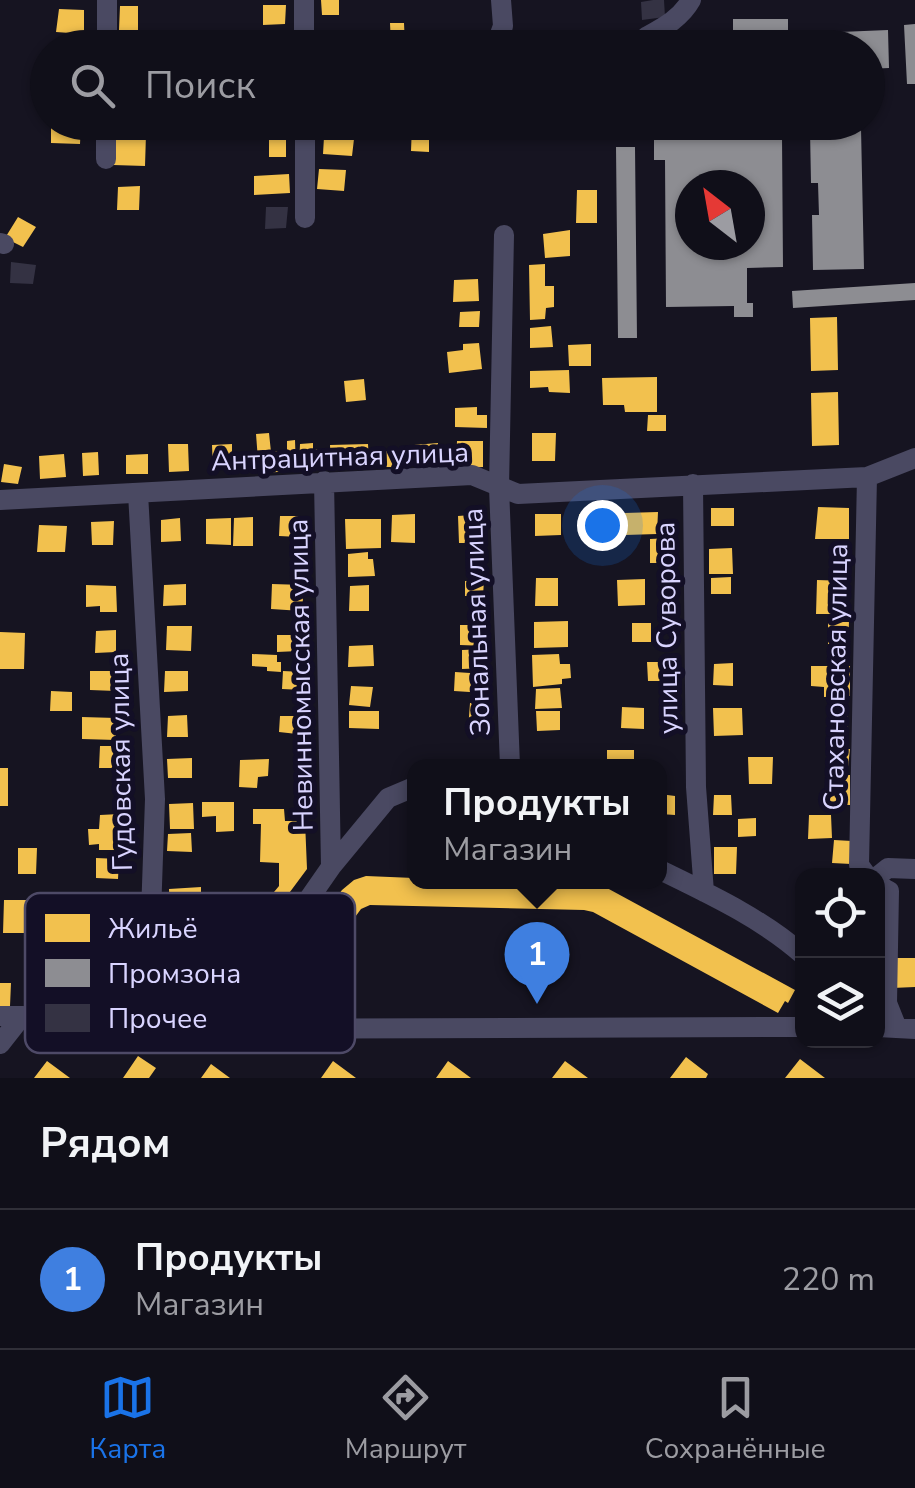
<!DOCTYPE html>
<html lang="ru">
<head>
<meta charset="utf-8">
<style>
	:root { --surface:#100f19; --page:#191822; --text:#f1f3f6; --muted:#9c9ca2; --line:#302f38; --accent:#1a73e8 }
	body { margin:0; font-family:"Nunito Sans",sans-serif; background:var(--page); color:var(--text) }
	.controls { position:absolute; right:30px; bottom:30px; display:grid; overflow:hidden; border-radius:20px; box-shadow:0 2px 8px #0004 }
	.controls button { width:90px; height:90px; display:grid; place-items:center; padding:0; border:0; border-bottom:2px solid var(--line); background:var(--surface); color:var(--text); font:50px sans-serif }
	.compass { position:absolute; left:675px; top:170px; width:90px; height:90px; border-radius:50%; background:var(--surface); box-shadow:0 2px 8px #0004; rotate:329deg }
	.you { position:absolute; left:602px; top:525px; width:35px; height:35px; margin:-25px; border:8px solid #fff; border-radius:50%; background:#1a73e8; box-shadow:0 0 0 15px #1a73e833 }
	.badge { display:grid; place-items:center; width:65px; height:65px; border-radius:50%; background:var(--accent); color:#fff; font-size:32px; font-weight:700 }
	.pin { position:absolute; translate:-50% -82px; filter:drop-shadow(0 2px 5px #0008) }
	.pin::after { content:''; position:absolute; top:52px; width:35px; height:30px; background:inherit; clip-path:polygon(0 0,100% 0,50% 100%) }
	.popup { position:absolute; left:407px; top:759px; width:260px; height:130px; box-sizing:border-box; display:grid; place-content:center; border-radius:20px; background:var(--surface); filter:drop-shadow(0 2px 8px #0005); font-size:32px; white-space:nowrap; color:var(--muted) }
	.popup b { font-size:38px; color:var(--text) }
	.popup::after { content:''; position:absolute; left:50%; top:100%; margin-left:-20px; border:20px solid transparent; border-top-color:var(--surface) }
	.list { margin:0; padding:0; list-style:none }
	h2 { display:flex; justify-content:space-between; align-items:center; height:130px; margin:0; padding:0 40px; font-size:42px }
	h2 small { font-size:32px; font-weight:400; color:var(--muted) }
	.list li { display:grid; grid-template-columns:65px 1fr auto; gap:30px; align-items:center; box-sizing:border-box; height:140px; padding:0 40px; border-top:2px solid var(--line) }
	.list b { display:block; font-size:38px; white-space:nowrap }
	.list p { margin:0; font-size:32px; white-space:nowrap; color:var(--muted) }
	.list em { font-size:32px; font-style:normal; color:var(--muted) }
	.icon { flex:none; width:55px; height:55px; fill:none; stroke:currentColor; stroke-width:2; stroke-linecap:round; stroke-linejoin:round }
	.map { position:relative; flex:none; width:915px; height:1078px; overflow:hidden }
	.search { position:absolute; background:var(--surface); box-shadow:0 2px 8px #0004; left:30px; right:30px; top:30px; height:110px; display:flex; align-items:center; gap:25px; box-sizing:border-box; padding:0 35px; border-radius:55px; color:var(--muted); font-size:38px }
	.sheet { height:270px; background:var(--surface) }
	nav { display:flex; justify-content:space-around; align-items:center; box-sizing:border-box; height:140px; border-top:2px solid var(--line); background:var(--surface); font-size:28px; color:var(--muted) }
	nav a { display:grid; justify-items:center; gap:5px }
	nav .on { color:var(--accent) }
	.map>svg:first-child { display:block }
	.homes { fill:#f2c14e }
	.industry { fill:#8d8d92; fill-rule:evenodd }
	.building { fill:#343243 }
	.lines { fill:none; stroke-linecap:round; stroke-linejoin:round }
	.minor { stroke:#4a4962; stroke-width:20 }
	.labels { text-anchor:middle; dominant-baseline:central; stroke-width:10; stroke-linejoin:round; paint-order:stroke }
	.street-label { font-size:28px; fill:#d9d4ff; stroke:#130f26 }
	.key { fill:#130f26; stroke:#4e4a67; stroke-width:2.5 }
	.key-label { font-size:28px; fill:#d9d4ff }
</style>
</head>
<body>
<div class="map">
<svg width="915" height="1078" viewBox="0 0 915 1078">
	<rect width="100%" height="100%" fill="#161421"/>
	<path class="homes" d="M 321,0 L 339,0 L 339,15 L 322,15 Z
		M 263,5 L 286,5 L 285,24 L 263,25 Z
		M 120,6 L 138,6 L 138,31 L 119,30 Z
		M 59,9 L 84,10 L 84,34 L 56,32 Z
		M 390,23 L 404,23 L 405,46 L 391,46 Z
		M 51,122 L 81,123 L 80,144 L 51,143 Z
		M 249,122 L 286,122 L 285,129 L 249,129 Z
		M 429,124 L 429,152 L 411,151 L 412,125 Z
		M 116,133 L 146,134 L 145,166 L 113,165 Z
		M 269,133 L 286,133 L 286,157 L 269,157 Z
		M 324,137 L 354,139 L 352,156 L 323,154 Z
		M 319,169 L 346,170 L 344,191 L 317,189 Z
		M 289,174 L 290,193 L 254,195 L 254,176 Z
		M 140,186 L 139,210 L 117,210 L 118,187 Z
		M 577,190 L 597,190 L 597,223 L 576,223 Z
		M 18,217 L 36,227 L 23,247 L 5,238 Z
		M 570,230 L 570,256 L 545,258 L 543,234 Z
		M 545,264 L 545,286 L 554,286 L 554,307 L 546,308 L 545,319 L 530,320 L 529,265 Z
		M 478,279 L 479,301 L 453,302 L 454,280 Z
		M 480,311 L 479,327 L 459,327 L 460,312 Z
		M 837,317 L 838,370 L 811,371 L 810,318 Z
		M 551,326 L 553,347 L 530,348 L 530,328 Z
		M 479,343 L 482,369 L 449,373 L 447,352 L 463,350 L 463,344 Z
		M 591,344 L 591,366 L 569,366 L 568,345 Z
		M 569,370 L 570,393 L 549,392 L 548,387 L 530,388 L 530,371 Z
		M 657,377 L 657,412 L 625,412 L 624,405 L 603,405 L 602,378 Z
		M 364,379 L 366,400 L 346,402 L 344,381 Z
		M 838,392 L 839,445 L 812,446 L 811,393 Z
		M 477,407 L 477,415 L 487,415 L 487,428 L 455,427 L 455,408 Z
		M 648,415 L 666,415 L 666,431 L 647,431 Z
		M 269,433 L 271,452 L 287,451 L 287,441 L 295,440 L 296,471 L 259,473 L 256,434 Z
		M 532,433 L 556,433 L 555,461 L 532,461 Z
		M 457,441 L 483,441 L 483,467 L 456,468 Z
		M 313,443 L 313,450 L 325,449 L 326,470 L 299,470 L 300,444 Z
		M 438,443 L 438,464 L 415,465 L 414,445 Z
		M 168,444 L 188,444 L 189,471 L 169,472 Z
		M 232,444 L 232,469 L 213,470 L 212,445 Z
		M 368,444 L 369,464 L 331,467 L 330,445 Z
		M 382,451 L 403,451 L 404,467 L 382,467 Z
		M 98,452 L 99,475 L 83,476 L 82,453 Z
		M 64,454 L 66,477 L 40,479 L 39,456 Z
		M 148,454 L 148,474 L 126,474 L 126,455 Z
		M 4,464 L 22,467 L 18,484 L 1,482 Z
		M 818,507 L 849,508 L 849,539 L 815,539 Z
		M 711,508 L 734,508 L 734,526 L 711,526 Z
		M 613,511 L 613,534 L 579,536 L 579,514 Z
		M 658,512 L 657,534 L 625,535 L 624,513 Z
		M 415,514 L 415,543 L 391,542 L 392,515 Z
		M 484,514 L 485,543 L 459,543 L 458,516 Z
		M 535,514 L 561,514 L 561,535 L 535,536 Z
		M 280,516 L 299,516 L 299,537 L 279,536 Z
		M 253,517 L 253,546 L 233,546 L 234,518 Z
		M 180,518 L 181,541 L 161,542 L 161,520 Z
		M 231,518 L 231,545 L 206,544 L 206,519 Z
		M 345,519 L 381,519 L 381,548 L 346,549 Z
		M 114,521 L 113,545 L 92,545 L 91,522 Z
		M 39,525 L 67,526 L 65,552 L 37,552 Z
		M 671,538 L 672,563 L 650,563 L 650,539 Z
		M 732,548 L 733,574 L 709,574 L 709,549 Z
		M 368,552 L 368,559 L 373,559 L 375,576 L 348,577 L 348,554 Z
		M 731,577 L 731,594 L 711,594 L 711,578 Z
		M 536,578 L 558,578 L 558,606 L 535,606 Z
		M 645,579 L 645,605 L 618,606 L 617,580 Z
		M 484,580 L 483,596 L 465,596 L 465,581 Z
		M 817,580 L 847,581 L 846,614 L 816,614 Z
		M 186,584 L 186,605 L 163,606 L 164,585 Z
		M 272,584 L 304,585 L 302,611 L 271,609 Z
		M 86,585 L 116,586 L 117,612 L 100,612 L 100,606 L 86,607 Z
		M 369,585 L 369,611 L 349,611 L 350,586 Z
		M 568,621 L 568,647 L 534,648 L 534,622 Z
		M 828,622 L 849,622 L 848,645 L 828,644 Z
		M 632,623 L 651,623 L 651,642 L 632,642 Z
		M 460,625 L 488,625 L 488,646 L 460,645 Z
		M 167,626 L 192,626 L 191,651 L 166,650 Z
		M 116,630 L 116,652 L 95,653 L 96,631 Z
		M 0,632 L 25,633 L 24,669 L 0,669 Z
		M 277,635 L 297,635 L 299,651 L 277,652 Z
		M 373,645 L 374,666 L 348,667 L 349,646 Z
		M 487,649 L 487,668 L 462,669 L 462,650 Z
		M 252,654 L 277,655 L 277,662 L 281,662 L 281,672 L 267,671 L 267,667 L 252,666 Z
		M 559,654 L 560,664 L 570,664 L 571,678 L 562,679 L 562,684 L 533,687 L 532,655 Z
		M 647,662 L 671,662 L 672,681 L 648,681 Z
		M 733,663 L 733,686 L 713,685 L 714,664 Z
		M 811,666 L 850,666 L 850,696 L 824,697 L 824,687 L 811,686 Z
		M 90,671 L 117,671 L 116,691 L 90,690 Z
		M 165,671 L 188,671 L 188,691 L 164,692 Z
		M 283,671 L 303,672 L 303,690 L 282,689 Z
		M 455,672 L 485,674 L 485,693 L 454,691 Z
		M 351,686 L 373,687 L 370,707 L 349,705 Z
		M 560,688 L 562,708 L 535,709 L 536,689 Z
		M 51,691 L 72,692 L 72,711 L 50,711 Z
		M 470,703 L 488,703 L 486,732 L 468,730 Z
		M 622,707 L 644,708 L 644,729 L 621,728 Z
		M 829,707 L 848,707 L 847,737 L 828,736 Z
		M 713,708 L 742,708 L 743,735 L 714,736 Z
		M 349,711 L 379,711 L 379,729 L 349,728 Z
		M 536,711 L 560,711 L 560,730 L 537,731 Z
		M 187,715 L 188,737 L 167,737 L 168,716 Z
		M 280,716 L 298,716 L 297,734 L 279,732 Z
		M 82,717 L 116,718 L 116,740 L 82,739 Z
		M 100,746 L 119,746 L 119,768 L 99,768 Z
		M 831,749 L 850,749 L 848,767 L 831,766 Z
		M 607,750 L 634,750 L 634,766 L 607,766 Z
		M 748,757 L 773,757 L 772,784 L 749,784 Z
		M 192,758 L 192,778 L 168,778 L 167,759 Z
		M 269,759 L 268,776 L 258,777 L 257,788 L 239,787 L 240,760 Z
		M 0,768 L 8,768 L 8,806 L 0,806 Z
		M 830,775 L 850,775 L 850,805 L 824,804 L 824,788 L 830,788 Z
		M 660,794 L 675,796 L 675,815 L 660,814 Z
		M 714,795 L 731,795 L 732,815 L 713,815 Z
		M 202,802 L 234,802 L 234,831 L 216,832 L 216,816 L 202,817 Z
		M 193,803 L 194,829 L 170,829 L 169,804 Z
		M 253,809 L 284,809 L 285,821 L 305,821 L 307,869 L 284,900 L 274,892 L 279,886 L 279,863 L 260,862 L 261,824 L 253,824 Z
		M 120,814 L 120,850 L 99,850 L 99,844 L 89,845 L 88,829 L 99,829 L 100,815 Z
		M 809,815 L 831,815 L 832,838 L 808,839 Z
		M 756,818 L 756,836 L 738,837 L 738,819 Z
		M 191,833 L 192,852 L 167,851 L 168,834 Z
		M 834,840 L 852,841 L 851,864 L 832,863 Z
		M 714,847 L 737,847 L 736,874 L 714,874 Z
		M 18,848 L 37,848 L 36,874 L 18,874 Z
		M 96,858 L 119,859 L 118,879 L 96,878 Z
		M 366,876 L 414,878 L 414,882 L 581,882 L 595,884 L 607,888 L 795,990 L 788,1003 L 785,1001 L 778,1013 L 593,912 L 584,910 L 370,905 L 361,909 L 298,994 L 275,980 L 342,890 L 354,880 Z
		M 201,887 L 201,913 L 170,913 L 169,889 Z
		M 103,892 L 122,892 L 121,918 L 102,917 Z
		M 4,900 L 39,900 L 40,933 L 3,933 Z
		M 210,936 L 209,961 L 185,961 L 185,937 Z
		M 892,958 L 915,958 L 915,987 L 892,988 Z
		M 101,959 L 121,960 L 123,1007 L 93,1006 L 93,973 L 102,974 Z
		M 169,982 L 192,982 L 190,1004 L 170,1003 Z
		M 0,983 L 11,983 L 10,1006 L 0,1006 Z
		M 30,985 L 56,985 L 56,1007 L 31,1006 Z
		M 138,1056 L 156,1068 L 149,1078 L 123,1078 Z
		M 686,1057 L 708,1074 L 706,1078 L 670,1078 Z
		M 800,1059 L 825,1078 L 785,1078 Z
		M 47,1061 L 70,1078 L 34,1078 Z
		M 333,1061 L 356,1078 L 321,1078 Z
		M 448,1061 L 471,1078 L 436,1078 Z
		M 565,1061 L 588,1078 L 552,1078 Z
		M 211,1064 L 230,1078 L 201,1078 Z"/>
	<path class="industry" d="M 733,19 L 788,19 L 788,47 L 697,47 L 697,30 L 733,30 Z
		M 915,24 L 915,84 L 907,84 L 904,25 Z
		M 888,30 L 889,68 L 868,69 L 868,48 L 816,48 L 816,33 Z
		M 654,122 L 744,122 L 744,136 L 782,136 L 783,267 L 747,268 L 747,303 L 753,303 L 753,317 L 734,317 L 734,306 L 666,307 L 665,160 L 654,160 ZM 690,185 L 750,185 L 750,245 L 690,245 Z
		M 861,128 L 864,269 L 813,270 L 812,215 L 819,215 L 818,183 L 811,183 L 810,130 Z
		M 616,147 L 635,147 L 637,338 L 618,338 Z
		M 915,283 L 915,300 L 793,308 L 792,291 Z"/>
	<path class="building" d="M 653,0 L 664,0 L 665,17 L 642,20 L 641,2 Z
		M 537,39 L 537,48 L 507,48 L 506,42 Z
		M 266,207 L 288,207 L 286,228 L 265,229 Z
		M 11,262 L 36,265 L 33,284 L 10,283 Z"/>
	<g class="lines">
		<path class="minor" d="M 304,0 L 304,48
			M 646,37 C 664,27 681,18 691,0
			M 107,48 L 107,0
			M 495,48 L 503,26 L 501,0
			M 305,122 L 305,218
			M 106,159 L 106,122
			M 504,235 L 499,487 L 510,766
			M 0,243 L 4,244
			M 324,481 L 331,867
			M 693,484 L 696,787 L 704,892
			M 138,493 L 155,799 L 147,1029
			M 0,500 L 472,475 L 518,494 L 867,477 L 915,458
			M 660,870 C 709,894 761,918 802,954
			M 867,876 L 859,865 L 867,477
			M 878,876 L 888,868 L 915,869
			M 878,885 L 889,891 L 887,1003 L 897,1028
			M 0,1016 L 22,1016 L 147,1029 L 802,1027
			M 878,1027 L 915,1029
			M 219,1028 L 331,867 L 388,798 L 414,787
			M 0,1044 L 22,1016"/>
	</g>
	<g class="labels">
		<g class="street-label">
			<text transform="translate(340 457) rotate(-2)">Антрацитная улица</text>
			<text transform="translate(477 622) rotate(-92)">Зональная улица</text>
			<text transform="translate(667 628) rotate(-91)">улица Суворова</text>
			<text transform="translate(301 675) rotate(-91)">Невинномысская улица</text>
			<text transform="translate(836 677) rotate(-89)">Стахановская улица</text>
			<text transform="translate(121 762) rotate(-91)">Гудовская улица</text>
		</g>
	</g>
	<rect x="25" y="893" width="330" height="160" rx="15" class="key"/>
	<rect x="45" y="914" width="45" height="28" fill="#f2c14e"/>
	<rect x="45" y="959" width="45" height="28" fill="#8d8d92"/>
	<rect x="45" y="1004" width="45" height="28" fill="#343243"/>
	<g class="key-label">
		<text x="108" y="938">Жильё</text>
		<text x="108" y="983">Промзона</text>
		<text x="108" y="1028">Прочее</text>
	</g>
</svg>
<div class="controls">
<button><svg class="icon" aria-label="locate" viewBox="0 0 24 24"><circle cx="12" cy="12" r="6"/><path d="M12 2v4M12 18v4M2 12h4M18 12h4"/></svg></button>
<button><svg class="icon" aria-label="layers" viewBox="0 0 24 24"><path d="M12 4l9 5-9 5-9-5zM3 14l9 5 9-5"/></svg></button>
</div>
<svg class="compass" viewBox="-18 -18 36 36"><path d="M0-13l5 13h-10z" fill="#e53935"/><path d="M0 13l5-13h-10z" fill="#9c9ca2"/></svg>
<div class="you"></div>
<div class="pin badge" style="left:537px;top:1004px;background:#3f7fe0">1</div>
<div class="popup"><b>Продукты</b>Магазин</div>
<div class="search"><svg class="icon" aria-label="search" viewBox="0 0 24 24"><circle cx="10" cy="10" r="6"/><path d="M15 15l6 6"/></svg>Поиск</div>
</div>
<section class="sheet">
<h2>Рядом<small></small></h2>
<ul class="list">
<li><span class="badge" style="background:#3f7fe0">1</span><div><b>Продукты</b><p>Магазин</p></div><em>220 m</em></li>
</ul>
</section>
<nav>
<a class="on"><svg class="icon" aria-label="map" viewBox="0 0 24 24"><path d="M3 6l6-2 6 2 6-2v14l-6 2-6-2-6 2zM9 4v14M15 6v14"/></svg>Карта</a>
<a><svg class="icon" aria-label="directions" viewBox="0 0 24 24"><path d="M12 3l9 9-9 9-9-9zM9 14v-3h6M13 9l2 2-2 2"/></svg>Маршрут</a>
<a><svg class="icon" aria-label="saved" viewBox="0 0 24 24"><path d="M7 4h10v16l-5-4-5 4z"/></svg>Сохранённые</a>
</nav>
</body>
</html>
